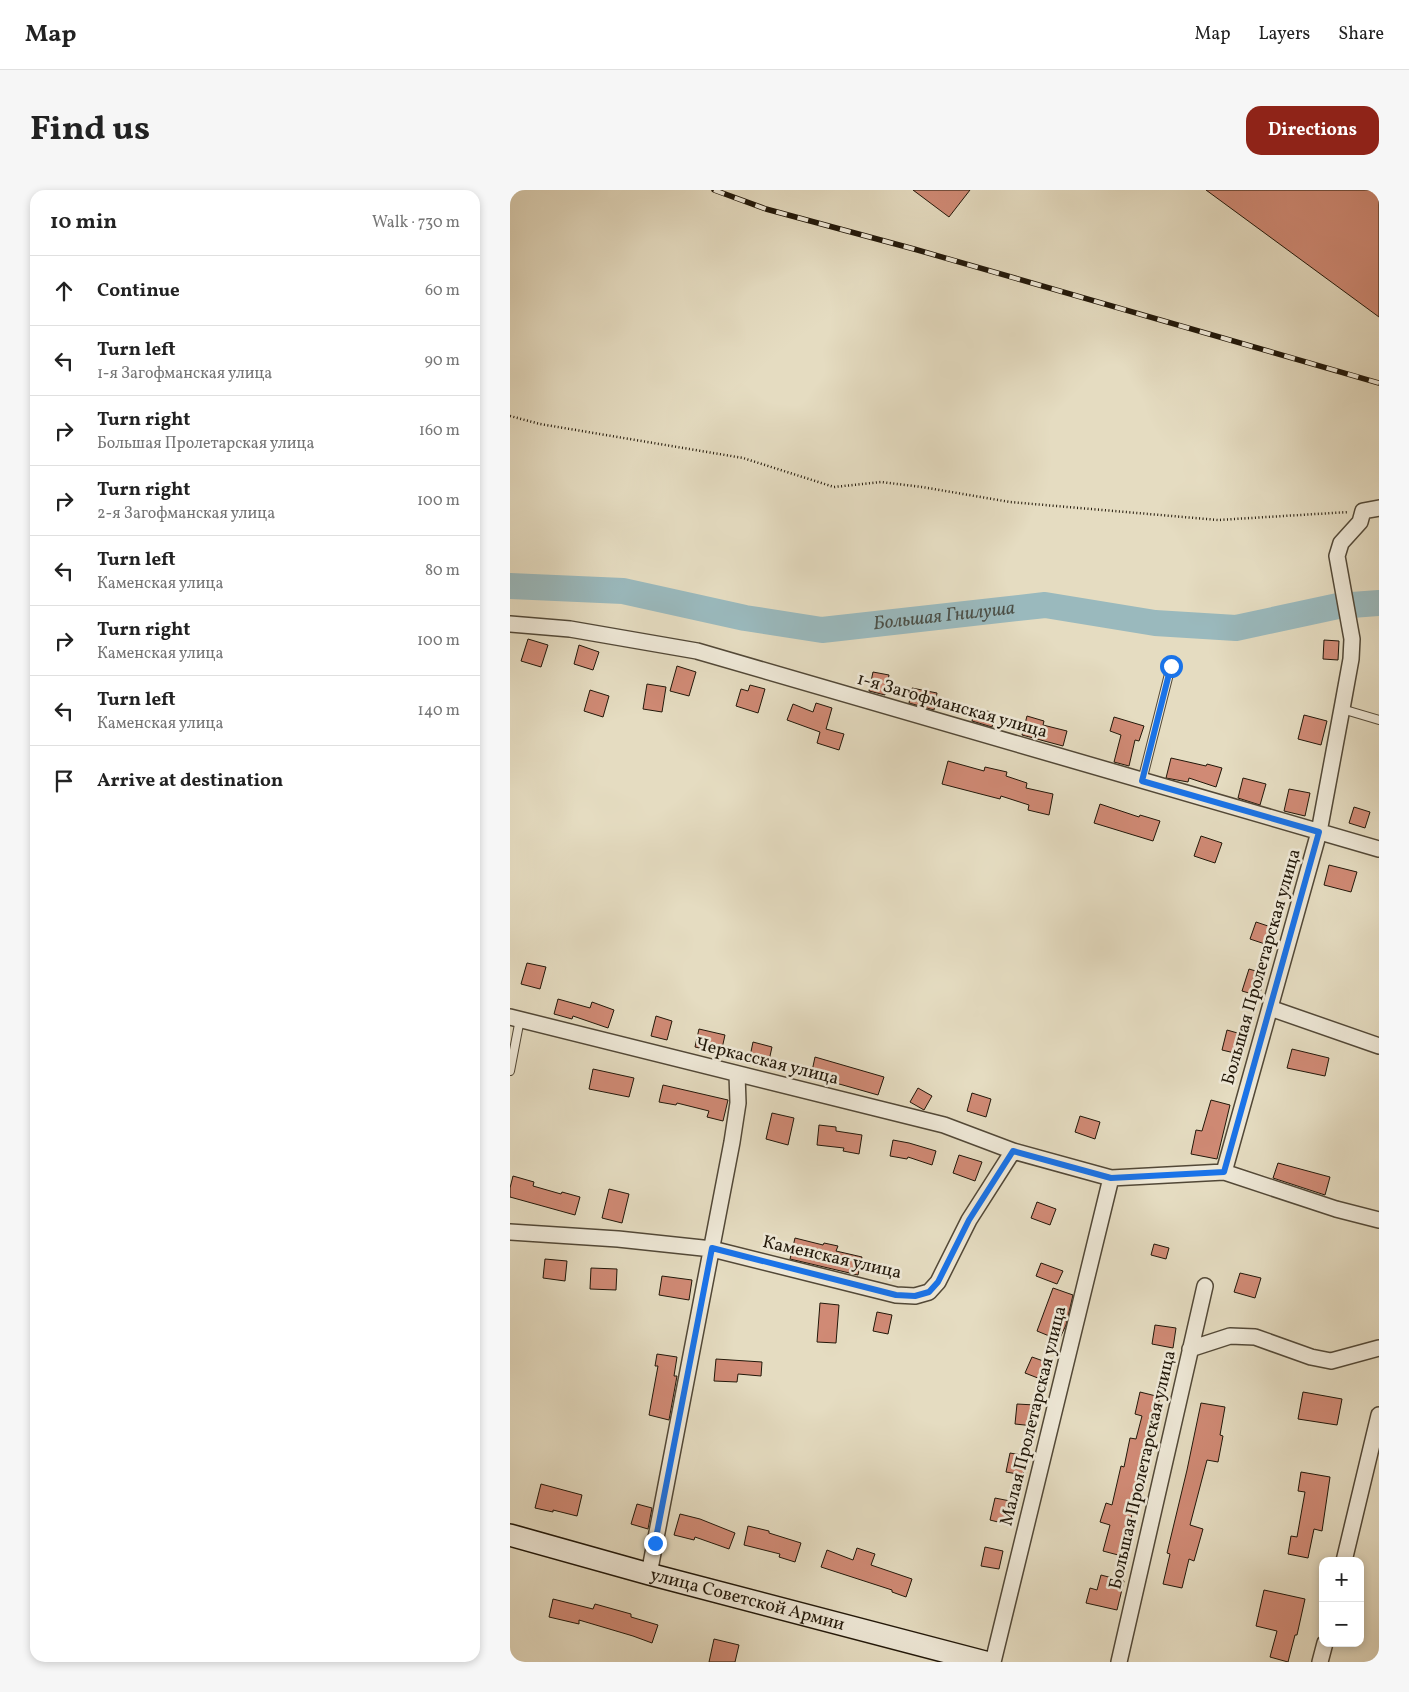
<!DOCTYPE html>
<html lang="en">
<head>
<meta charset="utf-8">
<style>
	:root { --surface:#fff; --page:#f6f6f6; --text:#222; --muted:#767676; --line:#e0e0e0; --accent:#8f2418 }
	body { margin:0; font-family:Vollkorn,serif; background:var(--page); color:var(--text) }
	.controls { position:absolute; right:15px; bottom:15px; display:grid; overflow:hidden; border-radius:10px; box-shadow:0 2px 8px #0003 }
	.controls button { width:45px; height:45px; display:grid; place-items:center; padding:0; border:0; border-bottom:1px solid var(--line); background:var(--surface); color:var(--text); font:25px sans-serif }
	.stop { position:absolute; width:15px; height:15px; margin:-11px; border:4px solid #1a73e8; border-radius:50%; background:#fff }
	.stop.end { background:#1a73e8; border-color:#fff; box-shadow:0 1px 5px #0008 }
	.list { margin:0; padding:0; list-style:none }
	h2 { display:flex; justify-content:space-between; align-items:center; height:65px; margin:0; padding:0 20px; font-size:21px }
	h2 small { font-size:16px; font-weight:400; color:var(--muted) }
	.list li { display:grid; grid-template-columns:32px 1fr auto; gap:15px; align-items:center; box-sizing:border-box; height:70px; padding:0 20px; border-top:1px solid var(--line) }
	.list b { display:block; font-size:19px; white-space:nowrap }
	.list p { margin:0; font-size:16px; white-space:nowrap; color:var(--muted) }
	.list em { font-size:16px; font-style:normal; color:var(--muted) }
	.icon { flex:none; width:28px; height:28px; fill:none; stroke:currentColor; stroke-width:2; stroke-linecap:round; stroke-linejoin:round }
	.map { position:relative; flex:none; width:869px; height:1472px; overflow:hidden; border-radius:15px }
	header { display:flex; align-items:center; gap:30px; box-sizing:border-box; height:70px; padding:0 25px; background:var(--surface); border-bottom:1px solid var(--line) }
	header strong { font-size:24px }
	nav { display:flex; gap:28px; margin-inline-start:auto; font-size:18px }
	.intro { display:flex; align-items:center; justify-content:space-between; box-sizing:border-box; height:120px; padding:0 30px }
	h1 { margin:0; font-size:35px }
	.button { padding:12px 22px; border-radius:15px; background:var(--accent); color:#fff; font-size:18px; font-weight:700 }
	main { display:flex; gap:30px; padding:0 30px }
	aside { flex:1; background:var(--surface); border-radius:15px; box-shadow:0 2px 8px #0003 }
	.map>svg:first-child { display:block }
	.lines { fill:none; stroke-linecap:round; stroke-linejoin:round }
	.river { stroke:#9ab9bd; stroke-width:26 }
	.building { fill:#d08a75; stroke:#211709 }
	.service-casing { stroke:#524837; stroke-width:10 }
	.minor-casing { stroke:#524837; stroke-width:18 }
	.secondary-casing { stroke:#211709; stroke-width:24 }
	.path { stroke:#211709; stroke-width:2.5; stroke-dasharray:1 2.5; stroke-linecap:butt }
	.service { stroke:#eee8d7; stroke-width:8 }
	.minor { stroke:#eee8d7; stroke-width:15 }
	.secondary { stroke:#eee8d7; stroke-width:21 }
	.rail-casing { stroke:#211709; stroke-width:5.5 }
	.rail { stroke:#eee8d7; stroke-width:4; stroke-dasharray:11; stroke-linecap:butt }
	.route { stroke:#1a73e8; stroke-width:6 }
	.labels { text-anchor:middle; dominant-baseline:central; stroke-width:5; stroke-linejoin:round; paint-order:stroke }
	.street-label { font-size:18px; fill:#211709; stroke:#eee8d7 }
	.water-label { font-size:19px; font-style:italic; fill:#4b5048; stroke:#eee8d7 }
</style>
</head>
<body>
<header>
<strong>Map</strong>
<nav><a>Map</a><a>Layers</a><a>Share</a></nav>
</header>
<div class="intro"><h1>Find us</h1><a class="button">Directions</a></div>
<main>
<aside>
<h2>10 min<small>Walk · 730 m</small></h2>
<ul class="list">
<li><svg class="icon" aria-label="ahead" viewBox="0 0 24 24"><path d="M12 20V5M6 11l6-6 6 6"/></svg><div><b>Continue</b></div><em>60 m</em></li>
<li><svg class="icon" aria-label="left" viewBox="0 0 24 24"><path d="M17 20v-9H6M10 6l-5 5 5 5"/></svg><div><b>Turn left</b><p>1-я Загофманская улица</p></div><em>90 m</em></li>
<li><svg class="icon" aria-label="right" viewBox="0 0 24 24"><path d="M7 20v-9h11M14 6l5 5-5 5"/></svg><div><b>Turn right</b><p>Большая Пролетарская улица</p></div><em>160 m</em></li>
<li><svg class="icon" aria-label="right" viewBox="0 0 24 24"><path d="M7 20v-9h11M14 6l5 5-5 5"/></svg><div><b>Turn right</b><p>2-я Загофманская улица</p></div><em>100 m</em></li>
<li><svg class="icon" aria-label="left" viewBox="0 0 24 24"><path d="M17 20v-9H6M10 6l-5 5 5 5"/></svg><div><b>Turn left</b><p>Каменская улица</p></div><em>80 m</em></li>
<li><svg class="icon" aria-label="right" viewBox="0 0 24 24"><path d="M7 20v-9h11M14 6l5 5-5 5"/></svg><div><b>Turn right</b><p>Каменская улица</p></div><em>100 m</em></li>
<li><svg class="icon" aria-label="left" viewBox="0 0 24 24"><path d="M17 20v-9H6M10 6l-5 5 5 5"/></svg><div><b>Turn left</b><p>Каменская улица</p></div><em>140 m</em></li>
<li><svg class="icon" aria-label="arrive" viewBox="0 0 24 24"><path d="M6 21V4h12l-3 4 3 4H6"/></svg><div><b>Arrive at destination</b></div></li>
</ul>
</aside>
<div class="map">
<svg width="869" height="1472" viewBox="0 0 869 1472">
	<rect width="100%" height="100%" fill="#e5dcc1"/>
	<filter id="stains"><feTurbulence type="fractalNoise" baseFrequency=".004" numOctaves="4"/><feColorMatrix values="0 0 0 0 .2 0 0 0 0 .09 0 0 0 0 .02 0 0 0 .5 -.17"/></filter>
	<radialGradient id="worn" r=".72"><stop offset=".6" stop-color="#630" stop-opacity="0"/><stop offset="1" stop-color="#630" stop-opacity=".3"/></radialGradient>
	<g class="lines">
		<path class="river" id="s1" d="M 0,396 L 113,401 L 235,428 L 312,440 L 535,415 L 645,433 L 726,438 L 828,416 L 869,413"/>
	</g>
	<path class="building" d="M 403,0 L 460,0 L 439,27 Z
		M 696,0 L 869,0 L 869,127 Z
		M 18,449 L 38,455 L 31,477 L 11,471 Z
		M 814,450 L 829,451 L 828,470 L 813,469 Z
		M 69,455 L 89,462 L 83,480 L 64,474 Z
		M 167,476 L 186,482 L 179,506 L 160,501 Z
		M 363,482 L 379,485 L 375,505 L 359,501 Z
		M 137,494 L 156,497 L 152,522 L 133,519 Z
		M 240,495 L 255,499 L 248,523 L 226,516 L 231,499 L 238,501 Z
		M 402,498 L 427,503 L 424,520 L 399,513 Z
		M 80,500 L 99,506 L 93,527 L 74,521 Z
		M 306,513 L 322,518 L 316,539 L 334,544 L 329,560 L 307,553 L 310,542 L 277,530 L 283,514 L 303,522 Z
		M 465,518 L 485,523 L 482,537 L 462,531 Z
		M 794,525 L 817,531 L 811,555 L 788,549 Z
		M 517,526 L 534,531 L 533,535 L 557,541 L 553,556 L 512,545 Z
		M 604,527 L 634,536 L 629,551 L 625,550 L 619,576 L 604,572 L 611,545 L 600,541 Z
		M 661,568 L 696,576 L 697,574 L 712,578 L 706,597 L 679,588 L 678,592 L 656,588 Z
		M 438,571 L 474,581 L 475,577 L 497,582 L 496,586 L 517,593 L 516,598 L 543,604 L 539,625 L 518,620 L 519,615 L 491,606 L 490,609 L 432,594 Z
		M 733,588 L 756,594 L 750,615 L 728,608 Z
		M 779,599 L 800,603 L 795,626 L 774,621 Z
		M 590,614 L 629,627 L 630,625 L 650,631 L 643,651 L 584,633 Z
		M 844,617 L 860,622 L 855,638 L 839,633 Z
		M 691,646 L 712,653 L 705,673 L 684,666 Z
		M 819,675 L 847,682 L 841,702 L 814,695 Z
		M 746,732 L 767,739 L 761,756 L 740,749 Z
		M 17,773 L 36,777 L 30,799 L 11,794 Z
		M 739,779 L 756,784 L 749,806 L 732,801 Z
		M 48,809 L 80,818 L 82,812 L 104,820 L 98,838 L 63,826 L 62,829 L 44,824 Z
		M 146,826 L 162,831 L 157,850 L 141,846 Z
		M 189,839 L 215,845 L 211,863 L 185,857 Z
		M 717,840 L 738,846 L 733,865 L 712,860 Z
		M 243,852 L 262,857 L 258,875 L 239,871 Z
		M 782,859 L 819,868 L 815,886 L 777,878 Z
		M 305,867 L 374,887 L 368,905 L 301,886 Z
		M 83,879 L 124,888 L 119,907 L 79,899 Z
		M 153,895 L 218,910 L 213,931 L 197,927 L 199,921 L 167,913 L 166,915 L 149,912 Z
		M 408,898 L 422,906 L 414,920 L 400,912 Z
		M 462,903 L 481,909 L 476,927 L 457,921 Z
		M 701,910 L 720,915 L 707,969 L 681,964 L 686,940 L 692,941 Z
		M 262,923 L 284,928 L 278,955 L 256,949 Z
		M 570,926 L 590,932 L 585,949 L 565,942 Z
		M 309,935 L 326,937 L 326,941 L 352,945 L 349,964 L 333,961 L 334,958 L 307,955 Z
		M 383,950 L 399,953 L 426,961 L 422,975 L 398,967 L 397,969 L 380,966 Z
		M 449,965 L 472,972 L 465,991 L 443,983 Z
		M 768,973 L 820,987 L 815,1005 L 763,988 Z
		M 3,986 L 24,992 L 23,996 L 51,1004 L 52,1002 L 70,1007 L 65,1025 L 0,1007 L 0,998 Z
		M 99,999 L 119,1004 L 112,1033 L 92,1028 Z
		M 527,1012 L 546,1019 L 540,1035 L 521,1028 Z
		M 285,1048 L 313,1055 L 314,1053 L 328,1056 L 326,1061 L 352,1067 L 348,1085 L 280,1069 Z
		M 644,1054 L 659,1058 L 656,1069 L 641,1065 Z
		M 35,1069 L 57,1071 L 55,1091 L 33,1088 Z
		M 531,1073 L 553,1081 L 547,1094 L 526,1086 Z
		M 81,1078 L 107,1079 L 106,1100 L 80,1099 Z
		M 730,1083 L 751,1088 L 745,1108 L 724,1102 Z
		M 152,1086 L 182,1090 L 179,1110 L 149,1105 Z
		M 543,1098 L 563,1105 L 556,1135 L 549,1150 L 527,1141 Z
		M 310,1113 L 329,1115 L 326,1153 L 307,1152 Z
		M 367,1122 L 382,1125 L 378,1144 L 363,1141 Z
		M 645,1135 L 666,1138 L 663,1158 L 642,1154 Z
		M 147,1164 L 167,1167 L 164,1186 L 167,1186 L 159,1230 L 139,1225 L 148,1176 L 145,1176 Z
		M 522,1167 L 539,1173 L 533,1190 L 515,1183 Z
		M 206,1169 L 252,1172 L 251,1186 L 228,1184 L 227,1192 L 204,1191 Z
		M 630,1202 L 650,1207 L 622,1320 L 623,1320 L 612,1366 L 593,1361 L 600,1335 L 590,1332 L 596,1313 L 602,1315 L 611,1276 L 614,1277 L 620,1248 L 626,1249 L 632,1226 L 625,1224 Z
		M 793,1202 L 832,1209 L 827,1235 L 788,1229 Z
		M 691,1213 L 715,1217 L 710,1245 L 713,1246 L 708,1272 L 697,1270 L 680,1335 L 693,1339 L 684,1371 L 679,1369 L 672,1398 L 653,1394 L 660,1364 L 657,1363 L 677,1280 Z
		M 507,1214 L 525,1215 L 524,1236 L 505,1234 Z
		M 500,1263 L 517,1266 L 513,1285 L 496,1282 Z
		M 791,1282 L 820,1287 L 812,1341 L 804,1339 L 798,1368 L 778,1364 L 781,1346 L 787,1347 L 795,1302 L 788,1301 Z
		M 31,1294 L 72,1305 L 67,1326 L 43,1320 L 43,1322 L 25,1318 Z
		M 485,1308 L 505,1312 L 500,1335 L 480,1330 Z
		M 127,1314 L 142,1318 L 138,1339 L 121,1334 Z
		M 170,1324 L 190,1329 L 225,1343 L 219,1359 L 185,1347 L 184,1350 L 164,1345 Z
		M 238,1336 L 259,1341 L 259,1343 L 291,1353 L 285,1372 L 269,1367 L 270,1364 L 234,1355 Z
		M 475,1357 L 493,1361 L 489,1379 L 471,1376 Z
		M 347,1358 L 365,1364 L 361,1375 L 402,1389 L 396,1407 L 382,1402 L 382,1400 L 311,1377 L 317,1360 L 343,1370 Z
		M 591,1385 L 614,1391 L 607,1420 L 576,1413 L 580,1398 L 587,1400 Z
		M 754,1400 L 795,1409 L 787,1445 L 785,1445 L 778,1472 L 760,1467 L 767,1441 L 746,1436 Z
		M 43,1409 L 83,1419 L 85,1414 L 121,1424 L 121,1427 L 148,1435 L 142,1453 L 123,1446 L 69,1430 L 69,1434 L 39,1427 Z
		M 204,1449 L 229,1455 L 225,1472 L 199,1472 Z"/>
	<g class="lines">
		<g class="service-casing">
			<path id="service" d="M 832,519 L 869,530
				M 632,591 L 661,476
				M 0,881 L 10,829"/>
		</g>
		<g class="minor-casing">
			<path id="minor" d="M 0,434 L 60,439 L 187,461 L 869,659
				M 760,818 L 869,856
				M 0,827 L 434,935 L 503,961 L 601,988 L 714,982 L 826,1019 L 869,1030
				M 714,982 L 809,642 L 833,513 L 841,469 L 842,449 L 827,366 L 831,353 L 850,332 L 853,321 L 869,318
				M 0,1042 L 108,1049 L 202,1059 L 386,1105 L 405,1106 L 419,1102 L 428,1092 L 459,1030 L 503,961
				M 680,1159 L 720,1146 L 745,1147 L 801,1167 L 821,1171 L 869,1158
				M 834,1371 L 869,1225
				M 139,1384 L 222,952 L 228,913 L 227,884
				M 483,1472 L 601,988
				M 609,1472 L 695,1096
				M 810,1472 L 815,1453"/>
		</g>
		<g class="secondary-casing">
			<g id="secondary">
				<path id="s2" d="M 0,1345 L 139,1384 L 475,1472"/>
			</g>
		</g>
		<path class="path" d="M 0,226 L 30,234 L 233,268 L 324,297 L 371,292 L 412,297 L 500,312 L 708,330 L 839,322"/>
		<use href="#service" class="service"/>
		<use href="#minor" class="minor"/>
		<use href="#secondary" class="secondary"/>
		<g class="rail-casing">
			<path id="rail" d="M 204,0 L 256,19 L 404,59 L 869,193"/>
		</g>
		<use href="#rail" class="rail"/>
	</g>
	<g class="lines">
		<path class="route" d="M 145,1353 L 202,1058 L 386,1105 L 405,1106 L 419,1102 L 428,1092 L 459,1030 L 503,961 L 601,988 L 714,982 L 809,642 L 632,591 L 661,476"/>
	</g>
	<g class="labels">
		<g class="street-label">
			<text transform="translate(442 516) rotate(16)">1-я Загофманская улица</text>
			<text transform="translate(752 777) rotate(-74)">Большая Пролетарская улица</text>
			<text transform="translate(257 872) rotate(14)">Черкасская улица</text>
			<text transform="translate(322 1068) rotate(13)">Каменская улица</text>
			<text transform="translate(524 1226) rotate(-76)">Малая Пролетарская улица</text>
			<text transform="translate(633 1280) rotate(-77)">Большая Пролетарская улица</text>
			<text stroke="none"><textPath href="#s2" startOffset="246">улица Советской Армии</textPath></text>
		</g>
		<g class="water-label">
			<text stroke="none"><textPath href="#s1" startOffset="439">Большая Гнилуша</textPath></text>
		</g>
	</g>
	<rect width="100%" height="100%" filter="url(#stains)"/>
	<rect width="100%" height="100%" fill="url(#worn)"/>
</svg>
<div class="controls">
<button>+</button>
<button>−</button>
</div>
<div class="stop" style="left:661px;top:476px"></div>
<div class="stop end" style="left:145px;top:1353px"></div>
</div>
</main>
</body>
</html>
